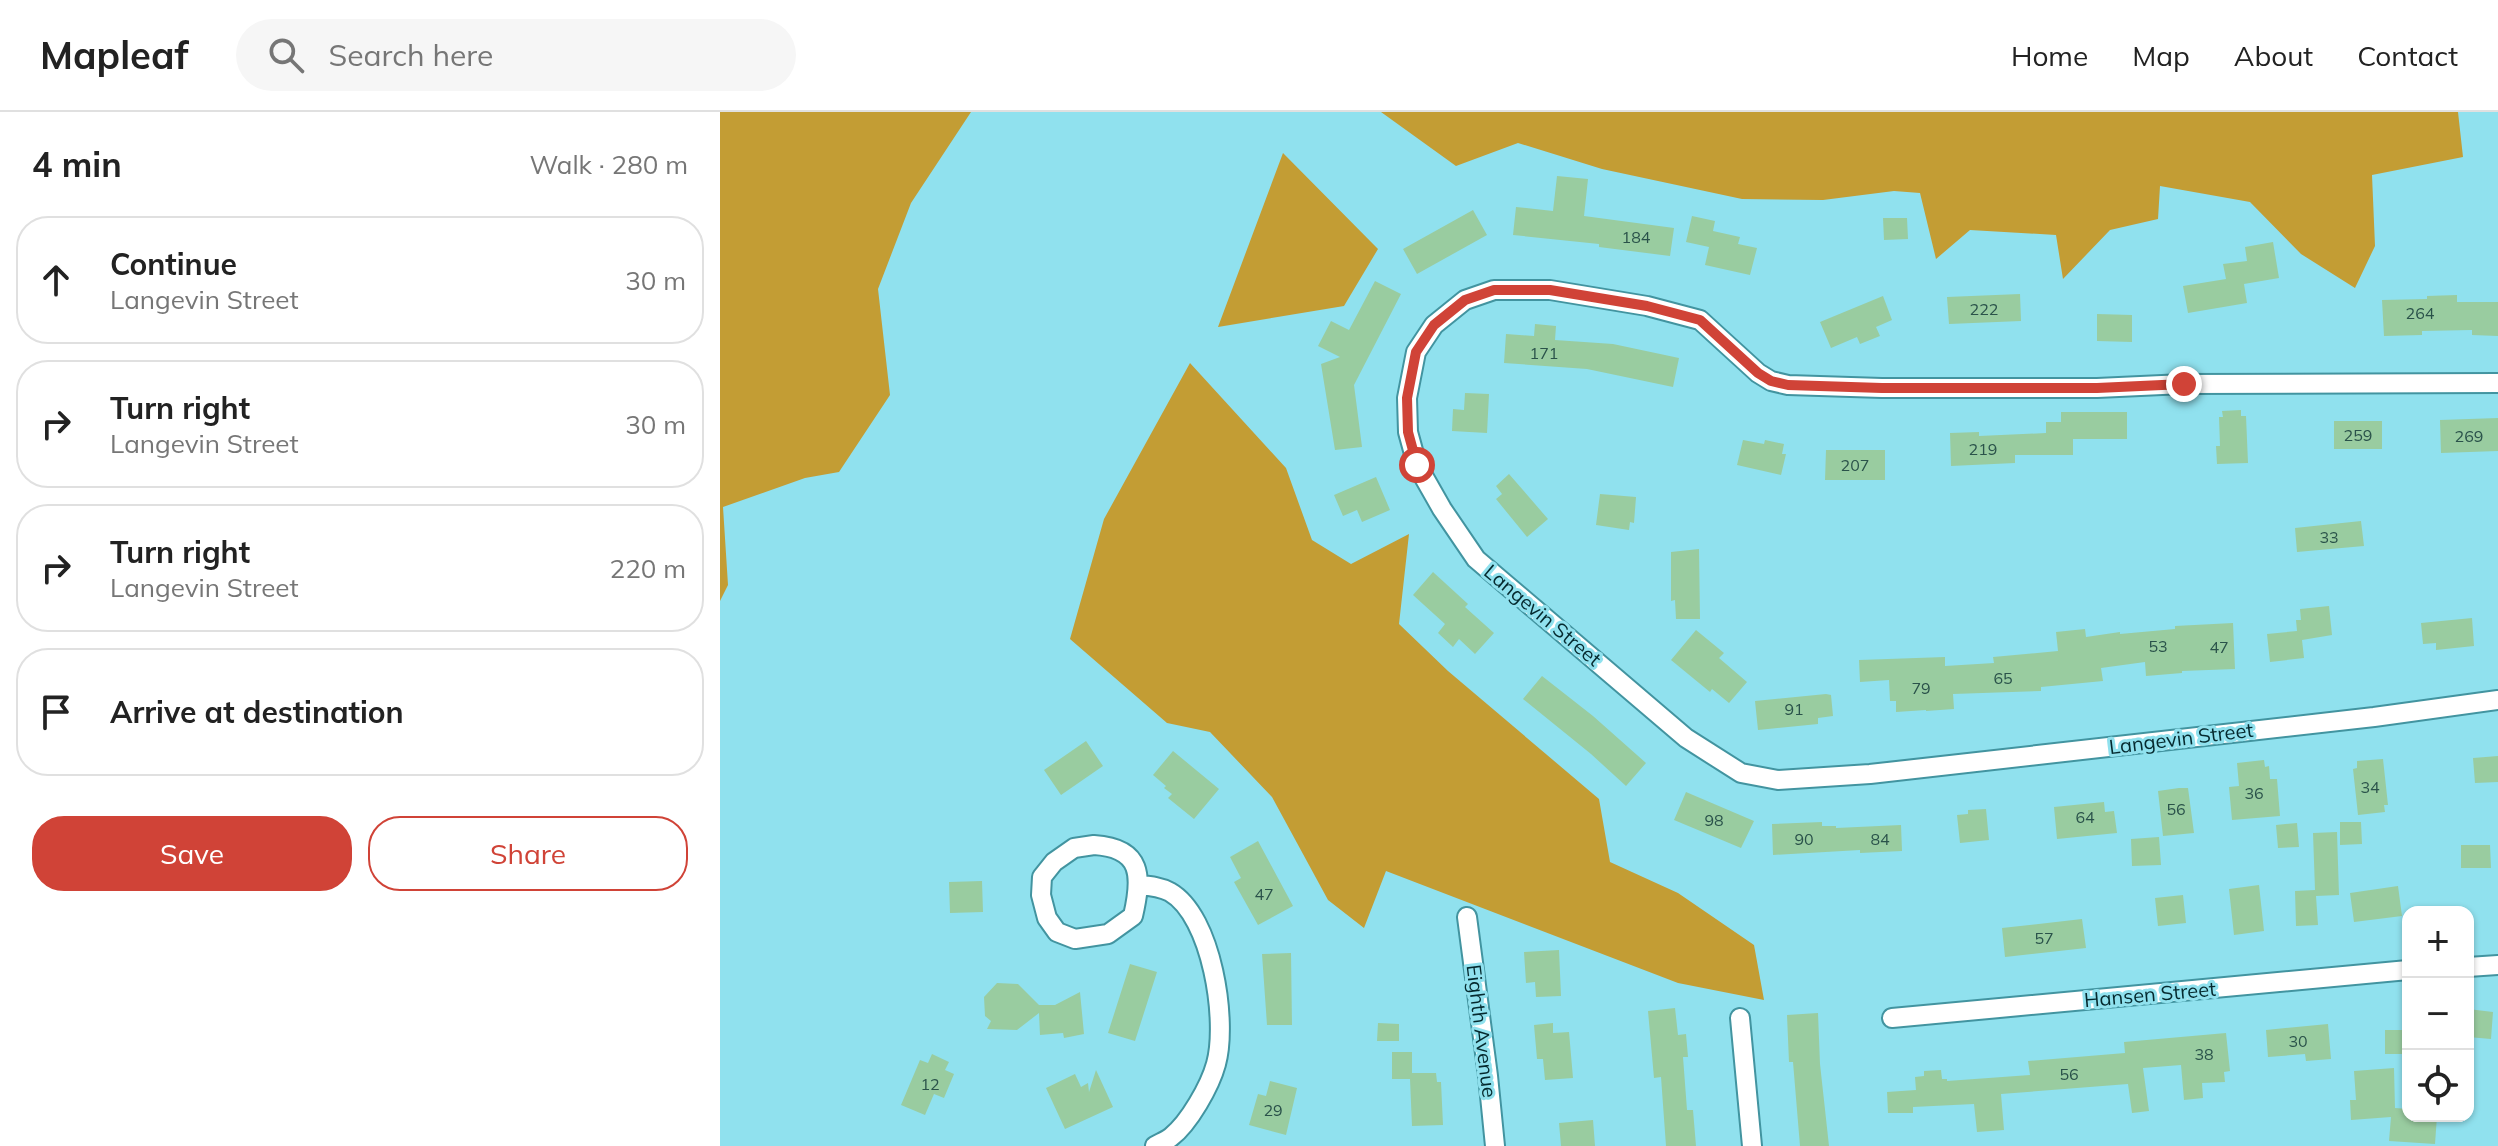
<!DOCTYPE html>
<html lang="en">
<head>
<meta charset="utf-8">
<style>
	:root { --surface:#fff; --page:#f6f6f6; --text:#222; --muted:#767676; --line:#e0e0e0; --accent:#d04337 }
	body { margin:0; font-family:Mulish,sans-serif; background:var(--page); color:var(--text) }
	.controls { position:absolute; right:24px; bottom:24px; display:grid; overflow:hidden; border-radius:16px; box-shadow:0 2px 6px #0004 }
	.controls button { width:72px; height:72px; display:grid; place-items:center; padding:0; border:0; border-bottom:2px solid var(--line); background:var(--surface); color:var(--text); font:40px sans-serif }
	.stop { position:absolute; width:24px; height:24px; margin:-18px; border:6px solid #d04337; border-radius:50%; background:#fff }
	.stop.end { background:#d04337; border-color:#fff; box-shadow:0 2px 8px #0008 }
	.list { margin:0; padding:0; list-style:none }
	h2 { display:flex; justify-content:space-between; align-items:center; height:104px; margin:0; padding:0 32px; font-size:34px }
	h2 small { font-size:26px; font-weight:400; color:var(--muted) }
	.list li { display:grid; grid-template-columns:52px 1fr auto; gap:24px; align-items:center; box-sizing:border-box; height:128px; margin:0 16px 16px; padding:0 16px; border:2px solid var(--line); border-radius:32px }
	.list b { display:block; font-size:30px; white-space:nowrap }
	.list p { margin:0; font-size:26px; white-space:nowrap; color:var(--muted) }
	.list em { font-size:26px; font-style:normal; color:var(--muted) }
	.actions { display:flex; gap:16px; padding:24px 32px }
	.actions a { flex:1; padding:18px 0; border:2px solid var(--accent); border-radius:32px; text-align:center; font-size:28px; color:var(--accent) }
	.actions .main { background:var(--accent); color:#fff }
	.icon { flex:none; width:44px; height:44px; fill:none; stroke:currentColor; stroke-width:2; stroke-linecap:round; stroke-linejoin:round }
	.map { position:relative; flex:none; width:1778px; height:1034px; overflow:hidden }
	header { display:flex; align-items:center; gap:48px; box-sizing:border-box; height:112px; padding:0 40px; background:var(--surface); border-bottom:2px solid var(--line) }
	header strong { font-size:38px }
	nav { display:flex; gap:44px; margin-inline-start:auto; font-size:28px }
	.search { width:560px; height:72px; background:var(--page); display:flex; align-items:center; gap:20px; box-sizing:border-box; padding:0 28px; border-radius:44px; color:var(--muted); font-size:30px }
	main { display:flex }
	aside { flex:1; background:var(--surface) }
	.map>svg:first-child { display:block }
	.green { fill:#c39d34 }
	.building { fill:#99cca0 }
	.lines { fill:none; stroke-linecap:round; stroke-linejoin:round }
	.street-casing { stroke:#4294a0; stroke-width:22 }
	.street { stroke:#fff; stroke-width:18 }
	.route { stroke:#d04337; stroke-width:10 }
	.labels { text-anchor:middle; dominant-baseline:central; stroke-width:6; stroke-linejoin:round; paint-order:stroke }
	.number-label { font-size:16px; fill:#2a524a }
	.street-label { font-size:20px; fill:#05292e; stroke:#90e1ee }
</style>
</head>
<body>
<header>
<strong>Mapleaf</strong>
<div class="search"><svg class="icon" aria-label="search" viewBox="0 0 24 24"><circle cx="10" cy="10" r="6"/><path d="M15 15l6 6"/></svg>Search here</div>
<nav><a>Home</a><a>Map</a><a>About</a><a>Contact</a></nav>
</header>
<main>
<aside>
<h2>4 min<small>Walk · 280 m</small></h2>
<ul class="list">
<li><svg class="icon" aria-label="ahead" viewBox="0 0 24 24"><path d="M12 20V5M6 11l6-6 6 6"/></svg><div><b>Continue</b><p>Langevin Street</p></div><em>30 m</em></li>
<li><svg class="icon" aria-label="right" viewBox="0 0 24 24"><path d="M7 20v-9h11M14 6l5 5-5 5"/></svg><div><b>Turn right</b><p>Langevin Street</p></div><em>30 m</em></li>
<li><svg class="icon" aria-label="right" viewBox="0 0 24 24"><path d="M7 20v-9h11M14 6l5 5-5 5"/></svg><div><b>Turn right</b><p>Langevin Street</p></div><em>220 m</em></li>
<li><svg class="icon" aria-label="arrive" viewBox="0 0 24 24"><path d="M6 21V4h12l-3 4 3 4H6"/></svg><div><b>Arrive at destination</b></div></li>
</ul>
<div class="actions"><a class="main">Save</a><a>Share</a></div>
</aside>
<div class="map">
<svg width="1778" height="1034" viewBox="0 0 1778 1034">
	<rect width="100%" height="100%" fill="#90e1ee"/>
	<path class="green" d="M 0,0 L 251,0 L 191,91 L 158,177 L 170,283 L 119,360 L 85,366 L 3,395 L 8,473 L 0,489 Z
		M 661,0 L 1738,0 L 1743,45 L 1652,63 L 1655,134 L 1635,176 L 1581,142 L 1530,90 L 1440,74 L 1438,107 L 1390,118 L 1343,167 L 1336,123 L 1250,118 L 1216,147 L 1200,81 L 1174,79 L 1103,88 L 1022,87 L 882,57 L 798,31 L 736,54 Z
		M 563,41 L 658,137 L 624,194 L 498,215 Z
		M 470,251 L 566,356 L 592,428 L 631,452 L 689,422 L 679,512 L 728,559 L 879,687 L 890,750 L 958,781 L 1034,833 L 1044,888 L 958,871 L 666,759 L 644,816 L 608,788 L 552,685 L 490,620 L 447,611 L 350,527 L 384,407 Z"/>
	<path class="building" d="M 837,64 L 868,67 L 864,104 L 954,116 L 950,144 L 879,135 L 879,132 L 793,123 L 796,95 L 833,99 Z
		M 753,98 L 767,123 L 697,162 L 683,137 Z
		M 972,104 L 995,109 L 993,119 L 1020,125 L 1018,132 L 1037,136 L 1030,163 L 985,153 L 989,135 L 966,130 Z
		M 1163,106 L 1187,106 L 1188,127 L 1164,128 Z
		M 1553,130 L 1559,166 L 1524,172 L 1527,191 L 1468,201 L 1463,174 L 1506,167 L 1503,152 L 1527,149 L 1525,135 Z
		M 655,169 L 681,182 L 634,273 L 642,335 L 615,338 L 601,252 L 620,245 L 598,234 L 611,209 L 629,218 Z
		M 1300,182 L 1301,209 L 1229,212 L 1227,185 Z
		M 1737,183 L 1737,190 L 1778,190 L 1778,224 L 1752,223 L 1752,218 L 1702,219 L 1702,223 L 1664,224 L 1662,188 L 1707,187 L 1707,184 Z
		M 1163,184 L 1172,208 L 1156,215 L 1160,224 L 1140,232 L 1137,225 L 1111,236 L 1100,210 Z
		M 1377,202 L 1412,203 L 1412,230 L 1377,229 Z
		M 815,212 L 836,214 L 835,228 L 893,232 L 959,246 L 953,275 L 867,257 L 784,251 L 786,222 L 814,224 Z
		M 745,281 L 769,282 L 767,321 L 732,319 L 733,297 L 744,298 Z
		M 1521,298 L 1521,304 L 1526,304 L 1528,351 L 1497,352 L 1496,334 L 1500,334 L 1499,305 L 1503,305 L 1502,299 Z
		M 1341,300 L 1407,300 L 1407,327 L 1353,327 L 1353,343 L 1295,343 L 1295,351 L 1231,354 L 1230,321 L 1259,320 L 1259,324 L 1326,321 L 1326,310 L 1341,310 Z
		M 1778,306 L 1778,339 L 1721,341 L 1720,308 Z
		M 1614,309 L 1662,309 L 1662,337 L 1614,337 Z
		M 1023,328 L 1044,332 L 1045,328 L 1064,332 L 1062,342 L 1066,342 L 1061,363 L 1017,353 Z
		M 1106,338 L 1165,338 L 1165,368 L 1105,368 Z
		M 789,362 L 828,407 L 807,425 L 776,387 L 782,382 L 776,374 Z
		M 656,365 L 670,398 L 642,410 L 637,398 L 623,404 L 614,383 Z
		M 880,382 L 916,385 L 914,411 L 910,410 L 909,418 L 876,413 Z
		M 1641,409 L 1644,434 L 1577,440 L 1575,416 Z
		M 979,437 L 980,507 L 956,507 L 955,488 L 951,489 L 951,440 Z
		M 713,460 L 748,492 L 745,495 L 774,521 L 755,542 L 739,527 L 733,535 L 718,521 L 725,512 L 693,483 Z
		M 1609,494 L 1612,523 L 1582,528 L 1584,546 L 1550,550 L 1547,522 L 1577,519 L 1576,508 L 1581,508 L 1580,497 Z
		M 1752,506 L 1754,534 L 1716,538 L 1716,531 L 1703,532 L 1701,511 Z
		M 1513,511 L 1515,557 L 1462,559 L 1462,561 L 1426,564 L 1425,550 L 1381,556 L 1383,569 L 1321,575 L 1321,579 L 1233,582 L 1234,597 L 1206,599 L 1206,598 L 1176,600 L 1176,589 L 1170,589 L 1169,568 L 1140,570 L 1139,548 L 1225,545 L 1225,554 L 1274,551 L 1273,545 L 1338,539 L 1336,520 L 1365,517 L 1366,525 L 1400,520 L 1400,522 L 1455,517 L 1455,514 Z
		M 976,518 L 1004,541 L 999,546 L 1027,570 L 1009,591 L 992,577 L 990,580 L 951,548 Z
		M 822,564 L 873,604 L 926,651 L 906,674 L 871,642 L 803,587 Z
		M 1106,582 L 1111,583 L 1113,604 L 1098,606 L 1098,612 L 1038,618 L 1035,589 Z
		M 366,629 L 383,654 L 341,683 L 324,658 Z
		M 453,639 L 499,677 L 474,707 L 448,686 L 452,682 L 444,676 L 446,674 L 433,663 Z
		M 1778,644 L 1778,670 L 1755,671 L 1753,646 Z
		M 1663,647 L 1668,693 L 1664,693 L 1665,700 L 1638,703 L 1633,657 L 1637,656 L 1637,649 Z
		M 1544,648 L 1545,655 L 1549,654 L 1550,667 L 1557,667 L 1560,704 L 1512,708 L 1509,675 L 1519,674 L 1517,651 Z
		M 1459,676 L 1468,676 L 1474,721 L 1443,724 L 1438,679 Z
		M 966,680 L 1034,709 L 1021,736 L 954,708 Z
		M 1384,690 L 1385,700 L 1394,699 L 1397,721 L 1337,727 L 1334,695 Z
		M 1266,697 L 1269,728 L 1240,731 L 1237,703 L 1248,702 L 1248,698 Z
		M 1102,710 L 1102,714 L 1116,714 L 1116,716 L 1181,713 L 1182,739 L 1140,741 L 1140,738 L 1053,743 L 1052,712 Z
		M 1620,710 L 1641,710 L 1642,732 L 1620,733 Z
		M 1577,711 L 1579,735 L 1558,736 L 1556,713 Z
		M 1617,720 L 1619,783 L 1596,784 L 1598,813 L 1576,814 L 1575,779 L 1595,778 L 1593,721 Z
		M 1439,725 L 1441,753 L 1412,754 L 1411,727 Z
		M 538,729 L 573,794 L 538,813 L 514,770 L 521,766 L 510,745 Z
		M 1741,733 L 1770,733 L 1771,756 L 1741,756 Z
		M 262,769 L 263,800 L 230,801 L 229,770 Z
		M 1539,773 L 1544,819 L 1514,823 L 1509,777 Z
		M 1678,774 L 1682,804 L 1634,810 L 1630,781 Z
		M 1463,783 L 1466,811 L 1438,814 L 1435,786 Z
		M 1362,807 L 1366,836 L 1285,845 L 1282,816 Z
		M 839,838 L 841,884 L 816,885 L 815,870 L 806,871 L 804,840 Z
		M 571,841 L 572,913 L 547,913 L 542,842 Z
		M 410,852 L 437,860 L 415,929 L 388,921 Z
		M 277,871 L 298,872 L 319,893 L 335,893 L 360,880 L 364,922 L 344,926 L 343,921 L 320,923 L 319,901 L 297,918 L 267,917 L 271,909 L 265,904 L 264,885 Z
		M 955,896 L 958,923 L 966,922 L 968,945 L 963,945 L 967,998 L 973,998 L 976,1034 L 946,1034 L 941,965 L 934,966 L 928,899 Z
		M 1748,897 L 1773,900 L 1771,927 L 1748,925 Z
		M 1098,901 L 1100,952 L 1109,1034 L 1080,1034 L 1073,950 L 1069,950 L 1067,903 Z
		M 658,911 L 679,912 L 679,929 L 657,929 Z
		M 833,911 L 833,921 L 849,920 L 853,966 L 825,968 L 823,947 L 817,947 L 814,913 Z
		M 1608,912 L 1611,947 L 1586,949 L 1585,942 L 1548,945 L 1546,918 Z
		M 1665,918 L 1687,918 L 1686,942 L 1665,942 Z
		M 1506,921 L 1510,959 L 1504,960 L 1505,970 L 1482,971 L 1483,986 L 1464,988 L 1461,953 L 1423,956 L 1429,999 L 1412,1001 L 1408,972 L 1281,982 L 1284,1018 L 1257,1020 L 1254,992 L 1193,995 L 1193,1001 L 1168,1001 L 1167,980 L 1196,978 L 1195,965 L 1204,964 L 1204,959 L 1221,958 L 1222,967 L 1227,967 L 1227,969 L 1310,963 L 1308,949 L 1405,941 L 1404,930 Z
		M 672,940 L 692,940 L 692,961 L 716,961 L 717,970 L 721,970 L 723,1013 L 692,1014 L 690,967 L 672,967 Z
		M 212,942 L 229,950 L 225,958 L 234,962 L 224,986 L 214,982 L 205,1003 L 181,993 L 200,948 L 208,951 Z
		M 1674,956 L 1675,996 L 1688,997 L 1688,1004 L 1717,1004 L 1715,1032 L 1669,1029 L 1671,1005 L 1631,1008 L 1630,988 L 1636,988 L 1634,959 Z
		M 376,958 L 393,995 L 345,1017 L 326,976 L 355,962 L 361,975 L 368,971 L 369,980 Z
		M 550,969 L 577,976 L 566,1023 L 529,1013 L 538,982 L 546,984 Z
		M 873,1008 L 875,1034 L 841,1034 L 839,1011 Z"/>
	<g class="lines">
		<g class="street-casing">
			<path id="street" d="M 1778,271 L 1464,272 L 1377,276 L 1162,276 L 1068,273 L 1051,269 L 1038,261 L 980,208 L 927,194 L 830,178 L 774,178 L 745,188 L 714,213 L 696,240 L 687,286 L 688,320 L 697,353 L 722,397 L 756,447 L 966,626 L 1021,661 L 1058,668 L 1150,662 L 1654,605 L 1778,588
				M 374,733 C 423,736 422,765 413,804 L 388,822 L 355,827 L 337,820 L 327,806 L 321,783 L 322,765 L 334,750 L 354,736 Z
				M 420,773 C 431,774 441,775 450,780 C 492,804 508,909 496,952 C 490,974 469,1011 451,1025 C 446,1029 440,1031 435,1034
				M 747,805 L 768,964 L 775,1034
				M 1748,855 L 1778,853
				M 1020,906 L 1032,1034
				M 1172,906 L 1688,858"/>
		</g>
		<use href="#street" class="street"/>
	</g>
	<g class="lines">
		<path class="route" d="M 697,353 L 688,320 L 687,286 L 696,240 L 714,213 L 745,188 L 774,178 L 830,178 L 927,194 L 980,208 L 1038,261 L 1051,269 L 1068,273 L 1162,276 L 1377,276 L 1464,272"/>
	</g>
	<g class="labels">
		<g class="number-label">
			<text x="916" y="125">184</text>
			<text x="1264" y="197">222</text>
			<text x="1700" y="201">264</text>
			<text x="824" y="241">171</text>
			<text x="1638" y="323">259</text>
			<text x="1749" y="324">269</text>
			<text x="1263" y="337">219</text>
			<text x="1135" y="353">207</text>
			<text x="1609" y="425">33</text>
			<text x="1438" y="534">53</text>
			<text x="1499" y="535">47</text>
			<text x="1283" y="566">65</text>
			<text x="1201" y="576">79</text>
			<text x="1074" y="597">91</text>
			<text x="1650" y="675">34</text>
			<text x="1534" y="681">36</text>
			<text x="1456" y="697">56</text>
			<text x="1365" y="705">64</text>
			<text x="994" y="708">98</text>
			<text x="1084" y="727">90</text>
			<text x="1160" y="727">84</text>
			<text x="544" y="782">47</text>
			<text x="1324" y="826">57</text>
			<text x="1578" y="929">30</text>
			<text x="1484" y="942">38</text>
			<text x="1349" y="962">56</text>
			<text x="210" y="972">12</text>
			<text x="553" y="998">29</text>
		</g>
		<g class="street-label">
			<text transform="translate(823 503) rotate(40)">Langevin Street</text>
			<text transform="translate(1461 626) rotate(-7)">Langevin Street</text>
			<text transform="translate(1430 882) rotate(-5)">Hansen Street</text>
			<text transform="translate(762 919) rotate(83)">Eighth Avenue</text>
		</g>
	</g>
</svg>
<div class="controls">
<button>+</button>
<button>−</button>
<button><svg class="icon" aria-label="locate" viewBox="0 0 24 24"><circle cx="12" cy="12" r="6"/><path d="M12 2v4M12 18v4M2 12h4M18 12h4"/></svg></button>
</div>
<div class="stop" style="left:697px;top:353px"></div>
<div class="stop end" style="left:1464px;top:272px"></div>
</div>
</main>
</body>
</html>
